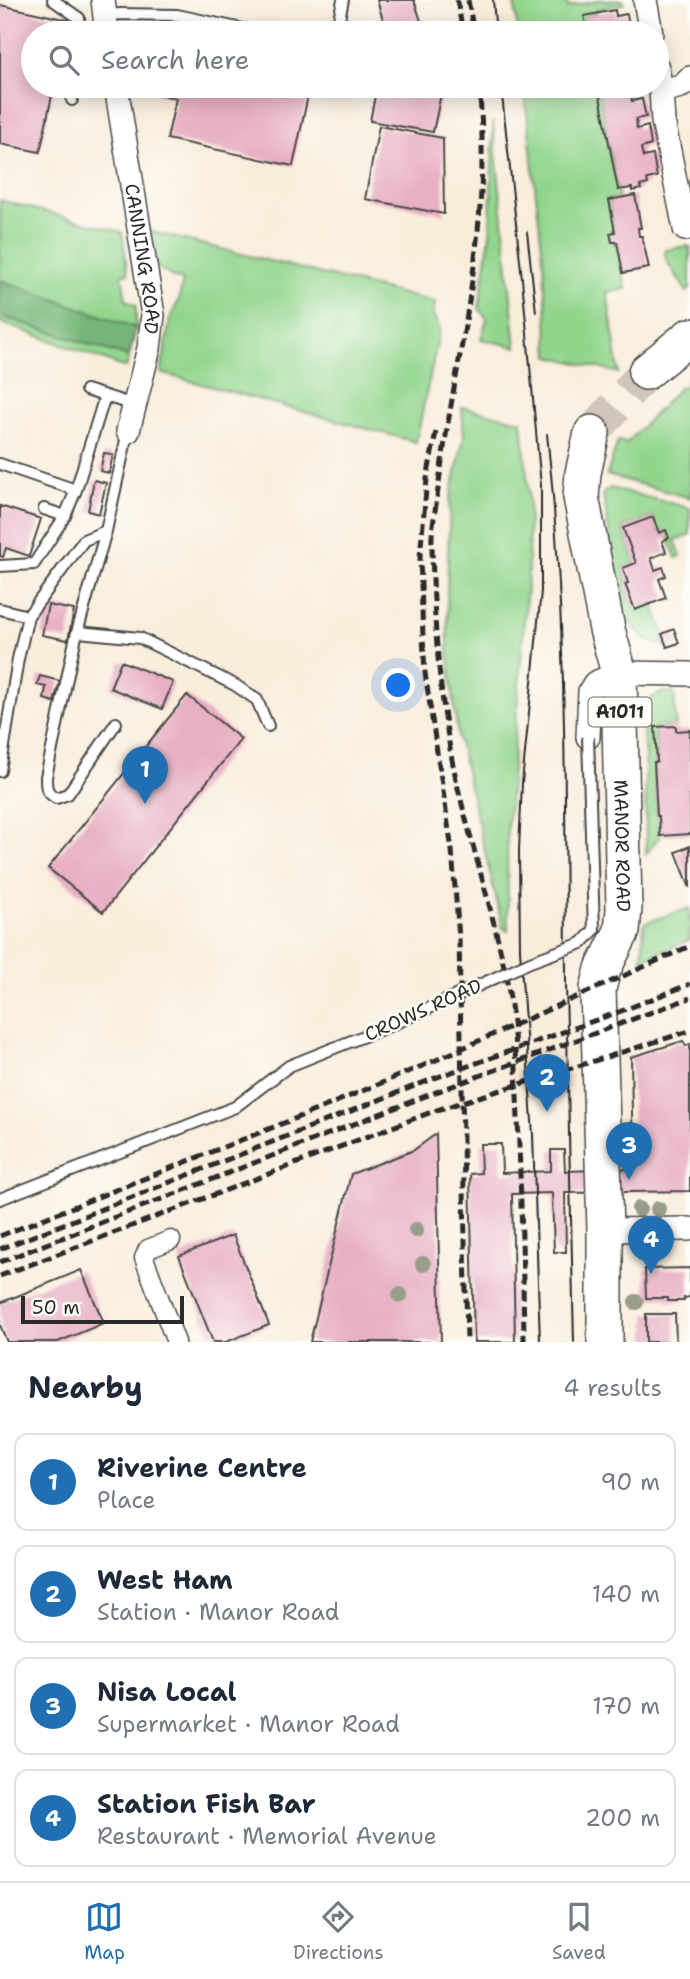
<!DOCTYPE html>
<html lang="en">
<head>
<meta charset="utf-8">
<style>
	:root { --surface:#fff; --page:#f6f6f7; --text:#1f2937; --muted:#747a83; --line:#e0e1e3; --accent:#1f6fb2 }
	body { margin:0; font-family:"Shantell Sans",sans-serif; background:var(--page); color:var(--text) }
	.scale { position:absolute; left:21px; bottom:18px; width:163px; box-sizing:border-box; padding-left:7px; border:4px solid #2b2b2b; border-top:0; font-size:19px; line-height:24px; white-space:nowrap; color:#2b2b2b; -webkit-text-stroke:5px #fdfcf7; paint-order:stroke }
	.you { position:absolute; left:399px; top:686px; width:24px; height:24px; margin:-18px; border:5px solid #fff; border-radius:50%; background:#1a73e8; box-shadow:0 0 0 10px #1a73e833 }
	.badge { display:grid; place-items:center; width:46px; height:46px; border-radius:50%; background:var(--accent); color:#fff; font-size:23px; font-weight:700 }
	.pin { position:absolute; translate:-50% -58px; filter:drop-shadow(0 2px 4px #0008) }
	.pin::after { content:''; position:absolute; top:37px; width:24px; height:21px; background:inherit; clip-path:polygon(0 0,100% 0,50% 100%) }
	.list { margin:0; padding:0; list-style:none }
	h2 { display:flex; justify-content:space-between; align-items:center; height:91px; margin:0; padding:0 28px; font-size:30px }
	h2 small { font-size:23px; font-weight:400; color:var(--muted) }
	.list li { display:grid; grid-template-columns:46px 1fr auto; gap:21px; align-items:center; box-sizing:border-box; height:98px; margin:0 14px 14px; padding:0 14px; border:2px solid var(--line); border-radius:14px }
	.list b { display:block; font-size:26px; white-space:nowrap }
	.list p { margin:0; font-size:23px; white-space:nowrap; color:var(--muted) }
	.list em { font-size:23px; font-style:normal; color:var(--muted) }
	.icon { flex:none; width:38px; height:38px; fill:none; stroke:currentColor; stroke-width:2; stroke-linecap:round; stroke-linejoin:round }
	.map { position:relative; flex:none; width:690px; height:1342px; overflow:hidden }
	.search { position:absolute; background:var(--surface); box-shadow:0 4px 18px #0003; left:21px; right:21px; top:21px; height:77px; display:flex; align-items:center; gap:18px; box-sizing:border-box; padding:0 24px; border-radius:38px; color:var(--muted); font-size:26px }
	.sheet { height:539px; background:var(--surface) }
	nav { display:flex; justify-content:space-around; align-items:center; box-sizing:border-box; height:98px; border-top:2px solid var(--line); background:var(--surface); font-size:19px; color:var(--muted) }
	nav a { display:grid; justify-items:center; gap:4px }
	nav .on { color:var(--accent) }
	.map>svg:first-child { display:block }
	.green { fill:#92d58d; stroke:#5e805c; stroke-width:2 }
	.forest { fill:#75b678; stroke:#507052; stroke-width:2 }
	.building { fill:#e8afc5 }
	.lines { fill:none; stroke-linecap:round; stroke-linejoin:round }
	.primary-tunnel { stroke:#d0c6b9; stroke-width:35; stroke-dasharray:35 18; stroke-linecap:butt }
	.service-casing { stroke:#4a4846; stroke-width:14 }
	.pedestrian-casing { stroke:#4a4846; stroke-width:21 }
	.minor-casing { stroke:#4a4846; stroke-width:26 }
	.primary-casing { stroke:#4a4846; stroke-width:38 }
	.service { stroke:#fff; stroke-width:10 }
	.pedestrian { stroke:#fff; stroke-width:18 }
	.minor { stroke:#fff; stroke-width:23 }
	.primary { stroke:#fff; stroke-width:35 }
	.tram { stroke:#2b2b2b; stroke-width:2 }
	.rail { stroke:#2b2b2b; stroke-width:5; stroke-dasharray:10 5; stroke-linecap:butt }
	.service-bridge-casing { stroke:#4a4846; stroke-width:14; stroke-linecap:butt }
	.service-bridge { stroke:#fff; stroke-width:10 }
	.tree { fill:#999e8b }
	.labels { text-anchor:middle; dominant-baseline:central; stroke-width:5; stroke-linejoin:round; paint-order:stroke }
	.shield { fill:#fdfcf7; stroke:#6a6a68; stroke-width:2 }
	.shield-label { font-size:18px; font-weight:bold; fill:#2b2b2b }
	.street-label { font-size:19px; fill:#2b2b2b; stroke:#fdfcf7 }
</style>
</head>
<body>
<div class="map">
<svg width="690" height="1342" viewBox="0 0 690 1342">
	<rect width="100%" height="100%" fill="#fdfcf7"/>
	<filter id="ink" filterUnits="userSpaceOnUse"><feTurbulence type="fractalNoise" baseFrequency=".0143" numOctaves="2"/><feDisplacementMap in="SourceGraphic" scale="14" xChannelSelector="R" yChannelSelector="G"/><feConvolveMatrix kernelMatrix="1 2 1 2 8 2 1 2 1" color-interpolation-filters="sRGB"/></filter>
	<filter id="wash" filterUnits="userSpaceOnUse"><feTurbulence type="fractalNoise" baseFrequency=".00686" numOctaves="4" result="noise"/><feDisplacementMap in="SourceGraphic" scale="28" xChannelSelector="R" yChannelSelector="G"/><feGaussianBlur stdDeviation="1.57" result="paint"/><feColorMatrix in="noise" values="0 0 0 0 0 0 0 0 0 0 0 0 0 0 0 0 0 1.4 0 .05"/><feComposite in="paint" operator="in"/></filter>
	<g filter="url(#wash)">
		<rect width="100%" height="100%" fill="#f9eddc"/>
		<path class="green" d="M 514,0 L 568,0 L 566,1 L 567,7 L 601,0 L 623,0 L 624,4 L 597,9 L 597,13 L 585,16 L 588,33 L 518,33 Z
			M 524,86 L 598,86 L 619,198 L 609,200 L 615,232 L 610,234 L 612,242 L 617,242 L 626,289 L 607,292 L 619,373 L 549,356 L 544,267 Z
			M 493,122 L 516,347 L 481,339 L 487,319 L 479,309 L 490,234 Z
			M 0,200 L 122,232 L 128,274 L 122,274 L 126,300 L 136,305 L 136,328 L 126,368 L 0,322 Z
			M 149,231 L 435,302 L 433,315 L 440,329 L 416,442 L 161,373 L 170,319 L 179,299 L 183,280 L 174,278 L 157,267 Z
			M 687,246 L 690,247 L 690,289 L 687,292 L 666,260 L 665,250 Z
			M 690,378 L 690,498 L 607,475 L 618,441 L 627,443 L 680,387 L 685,386 Z
			M 462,407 L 522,421 L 529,497 L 528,574 L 507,831 L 508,931 L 503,928 L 458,738 L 448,649 L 447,588 L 450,500 L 464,437 Z
			M 610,488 L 690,508 L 690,535 L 675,540 L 681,556 L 676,558 L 666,531 L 659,533 L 653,517 L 623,528 L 636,563 L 623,568 L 628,583 L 626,584 L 635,609 L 653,603 L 664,633 L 662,634 L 667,647 L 645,640 L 626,618 L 616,577 L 603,493 Z
			M 663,692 L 674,692 L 676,726 L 655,727 L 657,762 L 654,763 L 657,815 L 659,816 L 660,836 L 646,854 L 645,756 L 642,720 L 643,708 L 651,698 Z
			M 690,908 L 690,940 L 642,959 L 644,923 Z"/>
		<path class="forest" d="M 0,280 L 136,328 L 129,357 L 0,316 Z"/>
		<g id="blocks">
			<path class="building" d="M 377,0 L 414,0 L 425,33 L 387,33 Z
				M 0,5 L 68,20 L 65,33 L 33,33 L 33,86 L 54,86 L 40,152 L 0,144 Z
				M 615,10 L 616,16 L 627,14 L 630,33 L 588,33 L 584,16 Z
				M 159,86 L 310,86 L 293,166 L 167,139 L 176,98 L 157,94 Z
				M 377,86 L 441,86 L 442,89 L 433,132 L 370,121 Z
				M 598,86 L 640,86 L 640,90 L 630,92 L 631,96 L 632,101 L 642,99 L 646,117 L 636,119 L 637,129 L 648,126 L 651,145 L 641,148 L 643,157 L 653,155 L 657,177 L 647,179 L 648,184 L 640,186 L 641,189 L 632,191 L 632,188 L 618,190 Z
				M 379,126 L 443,138 L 444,214 L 365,199 Z
				M 635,195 L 641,228 L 638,228 L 639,236 L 642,236 L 649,268 L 623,273 L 617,242 L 612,242 L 610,233 L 615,232 L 609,200 Z
				M 104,453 L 113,455 L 109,473 L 100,471 Z
				M 94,480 L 106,483 L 99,514 L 88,511 Z
				M 0,506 L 41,519 L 29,556 L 6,548 L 3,557 L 0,556 Z
				M 653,517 L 659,533 L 666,530 L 669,538 L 662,541 L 666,552 L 651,558 L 655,570 L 663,567 L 666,576 L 659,579 L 666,598 L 635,610 L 625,584 L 628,583 L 623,568 L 636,563 L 623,528 Z
				M 48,605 L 74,610 L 68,640 L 42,635 Z
				M 674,629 L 679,643 L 667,647 L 662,634 Z
				M 121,661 L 173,682 L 162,709 L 110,688 Z
				M 40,676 L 60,681 L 54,702 L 44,699 L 46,687 L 37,685 Z
				M 187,695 L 241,739 L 103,912 L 48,868 Z
				M 676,726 L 676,731 L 690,730 L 690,834 L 660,836 L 659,816 L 657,816 L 654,762 L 657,762 L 655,727 Z
				M 690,846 L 690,888 L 676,852 Z
				M 683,1041 L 686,1046 L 690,1044 L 690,1191 L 565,1193 L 566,1252 L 554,1252 L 552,1193 L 512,1194 L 515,1342 L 474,1342 L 470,1174 L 481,1173 L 480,1144 L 501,1144 L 502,1173 L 551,1171 L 551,1150 L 564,1150 L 565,1171 L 633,1169 L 631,1057 Z
				M 436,1134 L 441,1342 L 310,1342 L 351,1174 L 414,1150 Z
				M 233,1235 L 269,1325 L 226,1342 L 213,1342 L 179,1256 Z
				M 690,1268 L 690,1297 L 684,1298 L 684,1301 L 668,1301 L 667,1298 L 646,1298 L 645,1269 Z
				M 81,1270 L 104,1323 L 58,1342 L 7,1342 L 0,1325 L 0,1303 Z
				M 646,1314 L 675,1314 L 676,1342 L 646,1342 Z"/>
		</g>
	</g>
	<g filter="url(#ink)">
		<use href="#blocks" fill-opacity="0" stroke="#4a4846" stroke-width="2"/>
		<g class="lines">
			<path class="primary-tunnel" d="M 592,433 L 646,372"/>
			<g class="service-casing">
				<path id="service" d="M 53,0 L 79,18 L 77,33
					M 105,16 L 120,14 L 177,15 L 261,33
					M 336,33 L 343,0
					M 72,100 L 73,86
					M 86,390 L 134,405
					M 0,464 L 76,490
					M 44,509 L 65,516
					M 0,566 L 34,564 L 65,516 L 76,490 L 105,396
					M 0,609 L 28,616
					M 78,632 L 140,638 L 235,685 L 257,700 L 268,726
					M 116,723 L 68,794 L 56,798 C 46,792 46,788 46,777 L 76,636 L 106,531 L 128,431
					M 0,771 L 18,659 L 28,616 L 84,540 L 106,531
					M 0,1199 L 235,1107 L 289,1066 L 394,1024"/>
			</g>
			<g class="pedestrian-casing">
				<path id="pedestrian" d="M 171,1240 L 148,1249 L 144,1258 L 176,1342"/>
			</g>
			<g class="minor-casing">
				<g id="minor">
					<path d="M 103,0 L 107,33"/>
					<path d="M 645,0 L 651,33"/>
					<path d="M 657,67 L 661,91 L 663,121 L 685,229"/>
					<path id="s1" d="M 116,86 L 153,315 L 149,348 L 128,431"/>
					<path d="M 661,91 L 681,86 L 690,78"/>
					<path d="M 588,737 L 590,691 L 595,683 L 619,673 L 690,674"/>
					<path d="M 605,1230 L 690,1229"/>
				</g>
			</g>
			<g class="primary-casing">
				<g id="primary">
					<path d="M 646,372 L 690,336"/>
					<path id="s2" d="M 592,433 L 583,473 L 581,497 L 607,629 L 619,673 L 624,909 L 622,931 L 603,969 L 598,989 L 605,1230 L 605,1342"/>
				</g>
			</g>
			<use href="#service" class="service"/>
			<use href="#pedestrian" class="pedestrian"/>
			<use href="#minor" class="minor"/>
			<use href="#primary" class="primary"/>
			<path class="tram" d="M 493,0 L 496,33
				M 501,86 L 522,279 L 541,486 L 541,591 L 522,783 L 519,850 L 520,950 L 533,1135 L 540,1342
				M 527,232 L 536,312
				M 547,434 C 567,616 565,799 566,983 C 568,1103 571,1222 574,1342"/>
			<path class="rail" d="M 457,0 L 463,33
				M 468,0 L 474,33
				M 479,86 C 489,187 473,284 455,383 C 448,421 442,459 437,497 C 435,513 431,531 432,547 C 434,628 440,709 458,788 C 475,858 498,927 510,998 C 516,1038 516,1079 518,1119 C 521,1193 523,1268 524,1342
				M 436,432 L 427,479 L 420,557 L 423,637 L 425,673 L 452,850 L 459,938 L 467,1342
				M 0,1236 L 324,1107 L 434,1061 L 690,946
				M 0,1249 L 435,1078 L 624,1010 L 690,984
				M 0,1262 L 436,1092 L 690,998
				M 0,1276 L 437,1110 L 690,1031"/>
			<g class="service-bridge-casing">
				<path id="service-bridge" d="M 394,1024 L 530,962 L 582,943 L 594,930 L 588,737"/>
			</g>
			<use href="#service-bridge" class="service-bridge"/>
		</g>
		<g class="tree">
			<circle cx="639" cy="1209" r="8"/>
			<circle cx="658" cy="1209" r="8"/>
			<circle cx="416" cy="1230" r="8"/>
			<circle cx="423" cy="1264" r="8"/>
			<circle cx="400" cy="1295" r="8"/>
			<circle cx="636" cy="1302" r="8"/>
		</g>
	</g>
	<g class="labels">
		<rect class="shield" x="588.5" y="697.5" width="63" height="29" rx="5"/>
		<g class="shield-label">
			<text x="620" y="712">A1011</text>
		</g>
		<g class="street-label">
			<text stroke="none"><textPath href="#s1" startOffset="175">CANNING ROAD</textPath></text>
			<text stroke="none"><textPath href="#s2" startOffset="418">MANOR ROAD</textPath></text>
			<text transform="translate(423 1010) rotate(-24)">CROWS ROAD</text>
		</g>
	</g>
</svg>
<div class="scale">50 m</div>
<div class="you"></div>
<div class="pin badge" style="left:145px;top:804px">1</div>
<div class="pin badge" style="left:547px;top:1112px">2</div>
<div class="pin badge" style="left:629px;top:1180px">3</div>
<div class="pin badge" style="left:651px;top:1274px">4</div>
<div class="search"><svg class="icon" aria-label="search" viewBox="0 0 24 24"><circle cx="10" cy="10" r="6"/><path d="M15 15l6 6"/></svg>Search here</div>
</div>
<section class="sheet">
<h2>Nearby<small>4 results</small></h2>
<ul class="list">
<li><span class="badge">1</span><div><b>Riverine Centre</b><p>Place</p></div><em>90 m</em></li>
<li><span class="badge">2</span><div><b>West Ham</b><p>Station · Manor Road</p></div><em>140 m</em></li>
<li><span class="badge">3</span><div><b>Nisa Local</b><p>Supermarket · Manor Road</p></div><em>170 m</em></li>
<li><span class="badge">4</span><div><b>Station Fish Bar</b><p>Restaurant · Memorial Avenue</p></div><em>200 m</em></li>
</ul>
</section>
<nav>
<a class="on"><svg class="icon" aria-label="map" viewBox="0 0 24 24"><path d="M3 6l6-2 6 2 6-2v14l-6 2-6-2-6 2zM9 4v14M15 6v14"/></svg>Map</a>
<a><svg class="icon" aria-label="directions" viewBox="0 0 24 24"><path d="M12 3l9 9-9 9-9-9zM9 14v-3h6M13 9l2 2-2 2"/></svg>Directions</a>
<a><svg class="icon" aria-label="saved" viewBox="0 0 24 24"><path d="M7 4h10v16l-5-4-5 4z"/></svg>Saved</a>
</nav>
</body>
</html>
